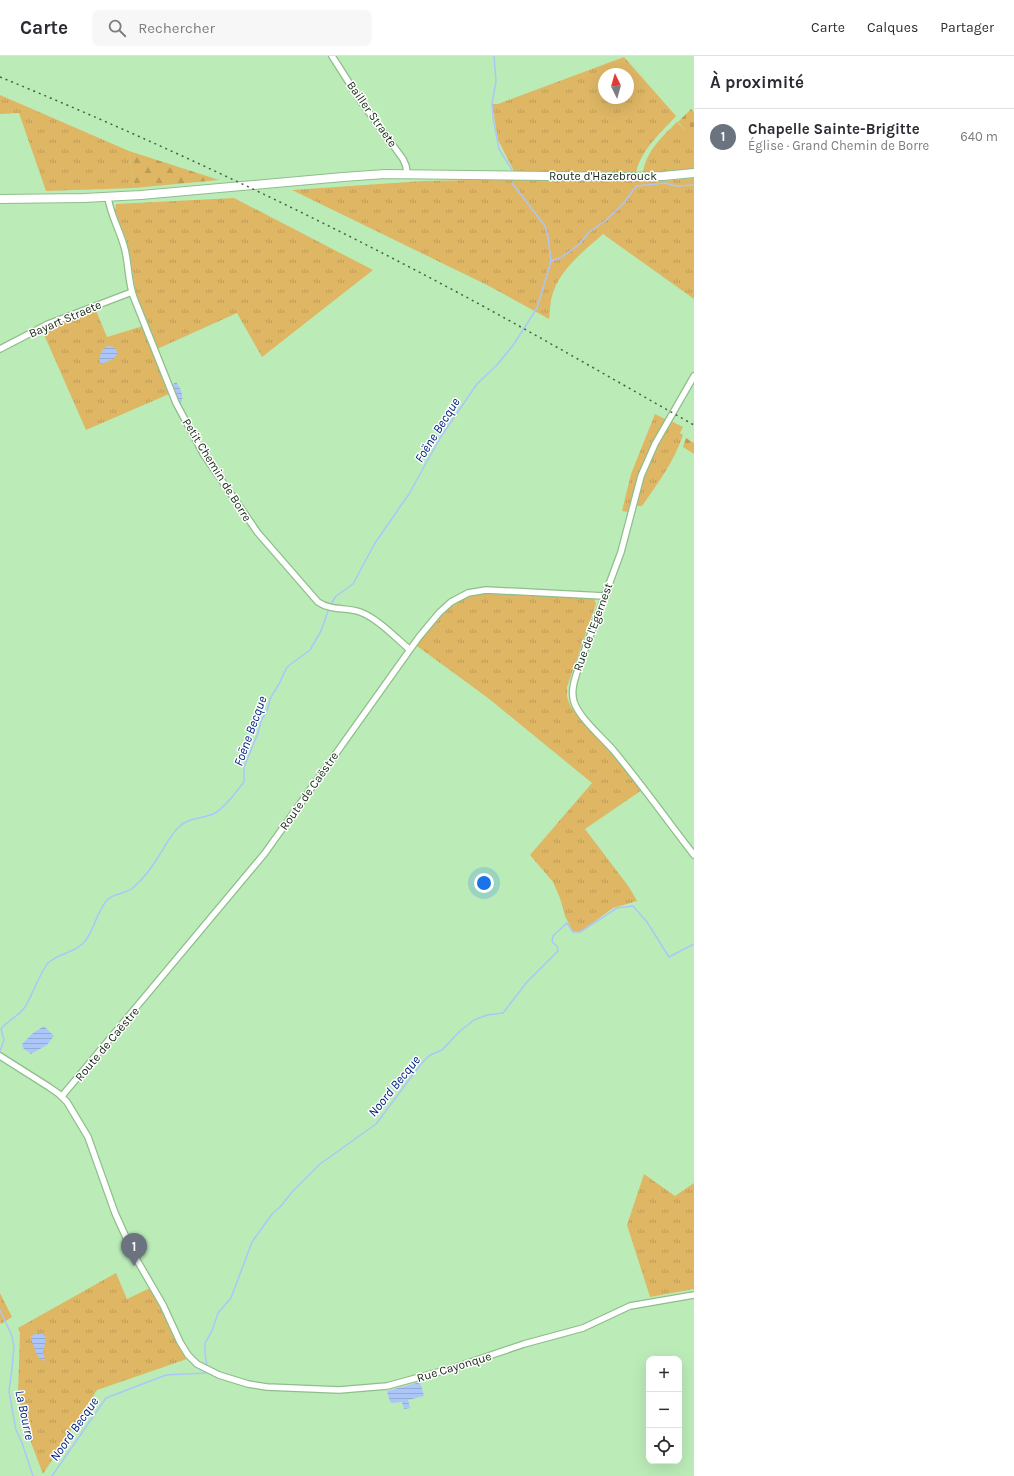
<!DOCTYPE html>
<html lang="fr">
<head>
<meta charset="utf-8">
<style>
	:root { --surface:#fff; --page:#f7f7f7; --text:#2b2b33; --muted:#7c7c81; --line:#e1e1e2; --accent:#7c3aed }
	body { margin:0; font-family:Karla,sans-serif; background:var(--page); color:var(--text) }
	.controls { position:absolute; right:12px; bottom:12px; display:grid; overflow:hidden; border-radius:8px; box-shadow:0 4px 16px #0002 }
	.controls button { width:36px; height:36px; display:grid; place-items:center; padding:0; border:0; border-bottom:1px solid var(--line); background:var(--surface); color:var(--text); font:20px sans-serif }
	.compass { position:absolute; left:598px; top:12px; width:36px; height:36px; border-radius:50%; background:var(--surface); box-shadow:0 4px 16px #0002; rotate:355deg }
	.you { position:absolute; left:484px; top:827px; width:14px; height:14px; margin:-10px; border:3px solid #fff; border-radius:50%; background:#1a73e8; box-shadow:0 0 0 6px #1a73e833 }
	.badge { display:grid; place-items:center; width:26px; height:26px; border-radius:50%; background:var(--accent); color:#fff; font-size:13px; font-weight:700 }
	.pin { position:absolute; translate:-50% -33px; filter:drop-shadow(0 1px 2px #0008) }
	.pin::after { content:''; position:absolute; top:21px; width:14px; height:12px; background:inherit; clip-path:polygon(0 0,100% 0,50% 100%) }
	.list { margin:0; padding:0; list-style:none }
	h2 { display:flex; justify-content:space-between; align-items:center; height:52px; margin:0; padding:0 16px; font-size:17px }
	h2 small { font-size:13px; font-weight:400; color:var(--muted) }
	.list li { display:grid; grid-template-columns:26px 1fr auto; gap:12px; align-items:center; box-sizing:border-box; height:56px; padding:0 16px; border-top:1px solid var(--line) }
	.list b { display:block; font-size:15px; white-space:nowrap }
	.list p { margin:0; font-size:13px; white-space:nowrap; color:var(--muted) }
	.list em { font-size:13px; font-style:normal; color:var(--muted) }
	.icon { flex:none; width:22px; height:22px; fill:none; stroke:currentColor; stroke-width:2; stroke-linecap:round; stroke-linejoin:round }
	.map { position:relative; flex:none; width:694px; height:1420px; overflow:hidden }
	header { display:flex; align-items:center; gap:24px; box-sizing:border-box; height:56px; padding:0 20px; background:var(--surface); border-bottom:1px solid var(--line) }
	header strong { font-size:19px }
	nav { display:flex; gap:22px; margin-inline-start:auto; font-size:14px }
	.search { width:280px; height:36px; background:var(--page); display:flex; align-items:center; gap:10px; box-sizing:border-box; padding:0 14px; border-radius:8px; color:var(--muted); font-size:15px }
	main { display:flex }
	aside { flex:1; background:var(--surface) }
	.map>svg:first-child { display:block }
	.grass { fill:url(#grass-tufts); fill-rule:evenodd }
	.forest { fill:url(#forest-firs) }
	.cemetery { fill:url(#cemetery-stones) }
	.water { fill:url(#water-rules) }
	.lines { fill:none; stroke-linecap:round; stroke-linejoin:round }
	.stream { stroke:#acc6fa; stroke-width:1.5 }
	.street-casing { stroke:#8ebe8b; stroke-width:8 }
	.secondary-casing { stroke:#8ebe8b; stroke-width:10 }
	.street { stroke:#fff; stroke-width:5.5 }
	.secondary { stroke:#fff; stroke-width:8 }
	.rail { stroke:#456043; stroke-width:1.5; stroke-dasharray:2 4; stroke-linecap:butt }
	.labels { text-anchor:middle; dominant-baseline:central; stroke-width:3; stroke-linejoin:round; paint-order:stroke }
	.street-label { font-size:12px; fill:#162915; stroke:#fefefe }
	.water-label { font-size:13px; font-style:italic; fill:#012482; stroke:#fefefe }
</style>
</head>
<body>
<header>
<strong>Carte</strong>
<div class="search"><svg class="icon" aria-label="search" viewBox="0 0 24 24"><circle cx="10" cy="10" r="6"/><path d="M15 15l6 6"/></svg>Rechercher</div>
<nav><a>Carte</a><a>Calques</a><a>Partager</a></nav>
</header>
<main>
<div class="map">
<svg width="694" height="1420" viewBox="0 0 694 1420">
	<defs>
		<pattern id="grass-tufts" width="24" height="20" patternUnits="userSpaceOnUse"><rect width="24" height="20" fill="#deb664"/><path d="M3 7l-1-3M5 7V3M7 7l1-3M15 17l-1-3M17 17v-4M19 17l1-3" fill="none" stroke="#be9c56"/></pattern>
		<pattern id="forest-firs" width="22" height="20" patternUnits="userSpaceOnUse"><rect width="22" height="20" fill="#deb664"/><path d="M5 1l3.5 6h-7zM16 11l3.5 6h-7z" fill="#be9c56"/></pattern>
		<pattern id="cemetery-stones" width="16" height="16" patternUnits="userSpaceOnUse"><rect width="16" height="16" fill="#deb664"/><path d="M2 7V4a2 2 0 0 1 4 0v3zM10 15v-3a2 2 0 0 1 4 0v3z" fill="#be9c56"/></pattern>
		<pattern id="water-rules" width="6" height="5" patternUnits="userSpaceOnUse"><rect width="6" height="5" fill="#acc6fa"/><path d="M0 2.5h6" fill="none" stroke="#93aad5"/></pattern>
	</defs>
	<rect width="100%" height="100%" fill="#bbecb8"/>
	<path class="grass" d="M 624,1 L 676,60 C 659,79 635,99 635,126 L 663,125 L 694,122 L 694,243 L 603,178 C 582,197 557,215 551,244 C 550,250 550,257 549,263 L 489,230 L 292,134 L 423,125 L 518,123 L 498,84 L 492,48 L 498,48 ZM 604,18 L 628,18 L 628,42 L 604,42 Z
		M 0,39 L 129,95 L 134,132 L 46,135 L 19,57 L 0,58 Z
		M 677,66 L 693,82 L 694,81 L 694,113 L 668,117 L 643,118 C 645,96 662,81 677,66 Z
		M 234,142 L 373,214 L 262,301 L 237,257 L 157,293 L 135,234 L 130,199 L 126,183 L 115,155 L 116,148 Z
		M 95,252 L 107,281 L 143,270 L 169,338 L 86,374 L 42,274 Z
		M 655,358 L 665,363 L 643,408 L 628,456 L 622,455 L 631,418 Z
		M 671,365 L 683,371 L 680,377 L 683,379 C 674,406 658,427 642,450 L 638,450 L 636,449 C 644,419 655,392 671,365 Z
		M 490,536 L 594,542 L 596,548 L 567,631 L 567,641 L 570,649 L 576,658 L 612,698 L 642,734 L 585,773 L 629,831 L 637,845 L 613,852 L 580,876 L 573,876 L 565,860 L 560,842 L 553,826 L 530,799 L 592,727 L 488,642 L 417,590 C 435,564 456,538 490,536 Z
		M 644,1118 L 675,1140 L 694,1127 L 694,1233 L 650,1241 L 627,1169 Z
		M 116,1217 L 127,1243 L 150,1232 L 183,1298 L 187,1303 L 97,1334 L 43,1418 L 24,1368 L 18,1337 L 20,1276 L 18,1272 Z
		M 0,1237 L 12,1261 L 1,1268 L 0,1267 Z"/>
	<path class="forest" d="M 129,95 L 219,124 L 134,132 Z
		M 686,382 L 694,387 L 694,398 L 683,391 Z"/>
	<path class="cemetery" d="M 691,53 L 694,56 L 694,81 L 693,83 L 678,66 Z"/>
	<path class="water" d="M 108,290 L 114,291 L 118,297 L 113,303 L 101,308 C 97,302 102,292 108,290 Z
		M 176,326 C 181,333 185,341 180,349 L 178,348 L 172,329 Z
		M 44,970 L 54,980 L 47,989 L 31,998 L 23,992 L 22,988 L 33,977 Z
		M 38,1277 L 42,1278 L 46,1281 L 43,1298 L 45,1304 L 44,1305 C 36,1302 34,1290 31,1283 L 31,1280 Z
		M 420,1326 L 424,1340 L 408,1344 L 410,1352 L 404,1353 L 402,1346 L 392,1347 L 390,1346 L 387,1335 Z"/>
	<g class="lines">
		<path class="stream" d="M 494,0 L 496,25 L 492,48 L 493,62 L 499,93 L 512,114
			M 551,205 L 560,202 L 579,189 L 588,177 L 605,165 L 624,147 L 633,134 L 637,130 L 665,127 L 676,130 L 694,129
			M 331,548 L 336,540 L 353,528 L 375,487 L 409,438 L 440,382 L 477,328 L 497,309 L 514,288 L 537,252 L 551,205 L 548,181 L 545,170 L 512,127
			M 0,995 L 4,984 L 1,973 C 8,964 18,961 25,951 C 31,942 43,910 49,906 C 60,897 77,896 86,884 C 94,873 97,856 107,844 C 113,837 127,838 134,831 C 144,822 153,810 160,798 C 166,789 171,778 179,771 C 188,761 204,763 215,757 C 226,751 236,736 244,726 L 244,711 L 258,677 L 261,665 L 267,655 L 270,643 L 280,626 L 287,611 L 310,594 L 321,575 L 328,555
			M 0,1254 L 12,1280 L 14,1290 L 12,1313 L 9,1335 L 16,1374 L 22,1387 L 33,1420
			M 207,1310 L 205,1298 L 205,1287 L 212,1275 L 218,1257 L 231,1242 L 252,1186 L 272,1158 L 281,1150 L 292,1136 L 320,1108 L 376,1068 L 421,1008 L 430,999 L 442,994 L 460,975 L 474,964 L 487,959 L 503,957 L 527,926 L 558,895 L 557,890 L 552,886 L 553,880 L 567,867 L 573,876 L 580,876 L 617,852 L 633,850 L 647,866 L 669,901 L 694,888
			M 52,1420 L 106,1342 L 166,1319 L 205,1317"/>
		<g class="street-casing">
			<path id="street" d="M 332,0 L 362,47 L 403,103 L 406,110 L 407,118
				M 108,141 C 110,159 121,176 125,194 C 129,210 128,227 134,242 L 176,347 L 204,399 L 258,477 L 318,546 C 331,555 346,551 360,556 C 377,562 395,581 409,593
				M 0,293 L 48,268 L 132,236
				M 694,320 L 655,388 L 641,420 L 621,496 L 580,607 C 576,620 570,633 574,646 C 580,663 602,681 614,695 C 642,729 667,764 694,799
				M 0,1000 L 49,1031 L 59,1038 L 67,1046 L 88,1081 L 115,1157 L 134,1199 L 163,1249 L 180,1286 L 188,1299 L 197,1308 L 219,1319 L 248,1328 L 267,1331 L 339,1334 L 387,1330 L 453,1312 L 524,1288 L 583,1272 L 630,1250 L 694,1239
				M 62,1040 L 265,797 L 419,581 L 439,557 L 451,546 L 468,537 L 486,534 L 604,540"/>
		</g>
		<g class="secondary-casing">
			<path id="secondary" d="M 0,143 L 84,142 L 141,139 L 343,121 L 385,118 L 631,121 L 663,120 L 694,117"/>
		</g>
		<use href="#street" class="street"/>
		<use href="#secondary" class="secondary"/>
		<path class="rail" d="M 0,21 C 149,82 296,151 438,226 C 525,272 609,321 694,369"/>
	</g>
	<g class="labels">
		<g class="street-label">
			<text transform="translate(372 58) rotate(55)">Bailler Straete</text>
			<text x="603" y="120">Route d'Hazebrouck</text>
			<text transform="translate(65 263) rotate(-23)">Bayart Straete</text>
			<text transform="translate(217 414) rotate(58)">Petit Chemin de Borre</text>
			<text transform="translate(593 571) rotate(-70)">Rue de l'Egernest</text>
			<text transform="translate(309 735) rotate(-55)">Route de Caëstre</text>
			<text transform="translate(107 988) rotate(-50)">Route de Caëstre</text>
			<text transform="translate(454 1311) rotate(-17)">Rue Cayonque</text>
		</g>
		<g class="water-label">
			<text transform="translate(437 374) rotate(-58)">Foëne Becque</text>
			<text transform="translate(250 675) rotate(-70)">Foëne Becque</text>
			<text transform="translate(394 1030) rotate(-51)">Noord Becque</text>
			<text transform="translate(25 1359) rotate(78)">La Bourre</text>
			<text transform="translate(74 1373) rotate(-55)">Noord Becque</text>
		</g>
	</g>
</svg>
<div class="controls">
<button>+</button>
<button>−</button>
<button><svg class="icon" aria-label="locate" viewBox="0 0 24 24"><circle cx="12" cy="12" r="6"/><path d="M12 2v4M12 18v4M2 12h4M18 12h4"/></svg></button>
</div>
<svg class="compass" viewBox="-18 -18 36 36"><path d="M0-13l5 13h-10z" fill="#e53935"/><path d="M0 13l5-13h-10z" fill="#7c7c81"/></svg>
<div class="you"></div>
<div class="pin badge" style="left:134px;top:1210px;background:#6b7280">1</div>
</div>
<aside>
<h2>À proximité<small></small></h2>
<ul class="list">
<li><span class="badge" style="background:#6b7280">1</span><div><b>Chapelle Sainte-Brigitte</b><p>Église · Grand Chemin de Borre</p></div><em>640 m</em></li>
</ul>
</aside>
</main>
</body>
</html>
